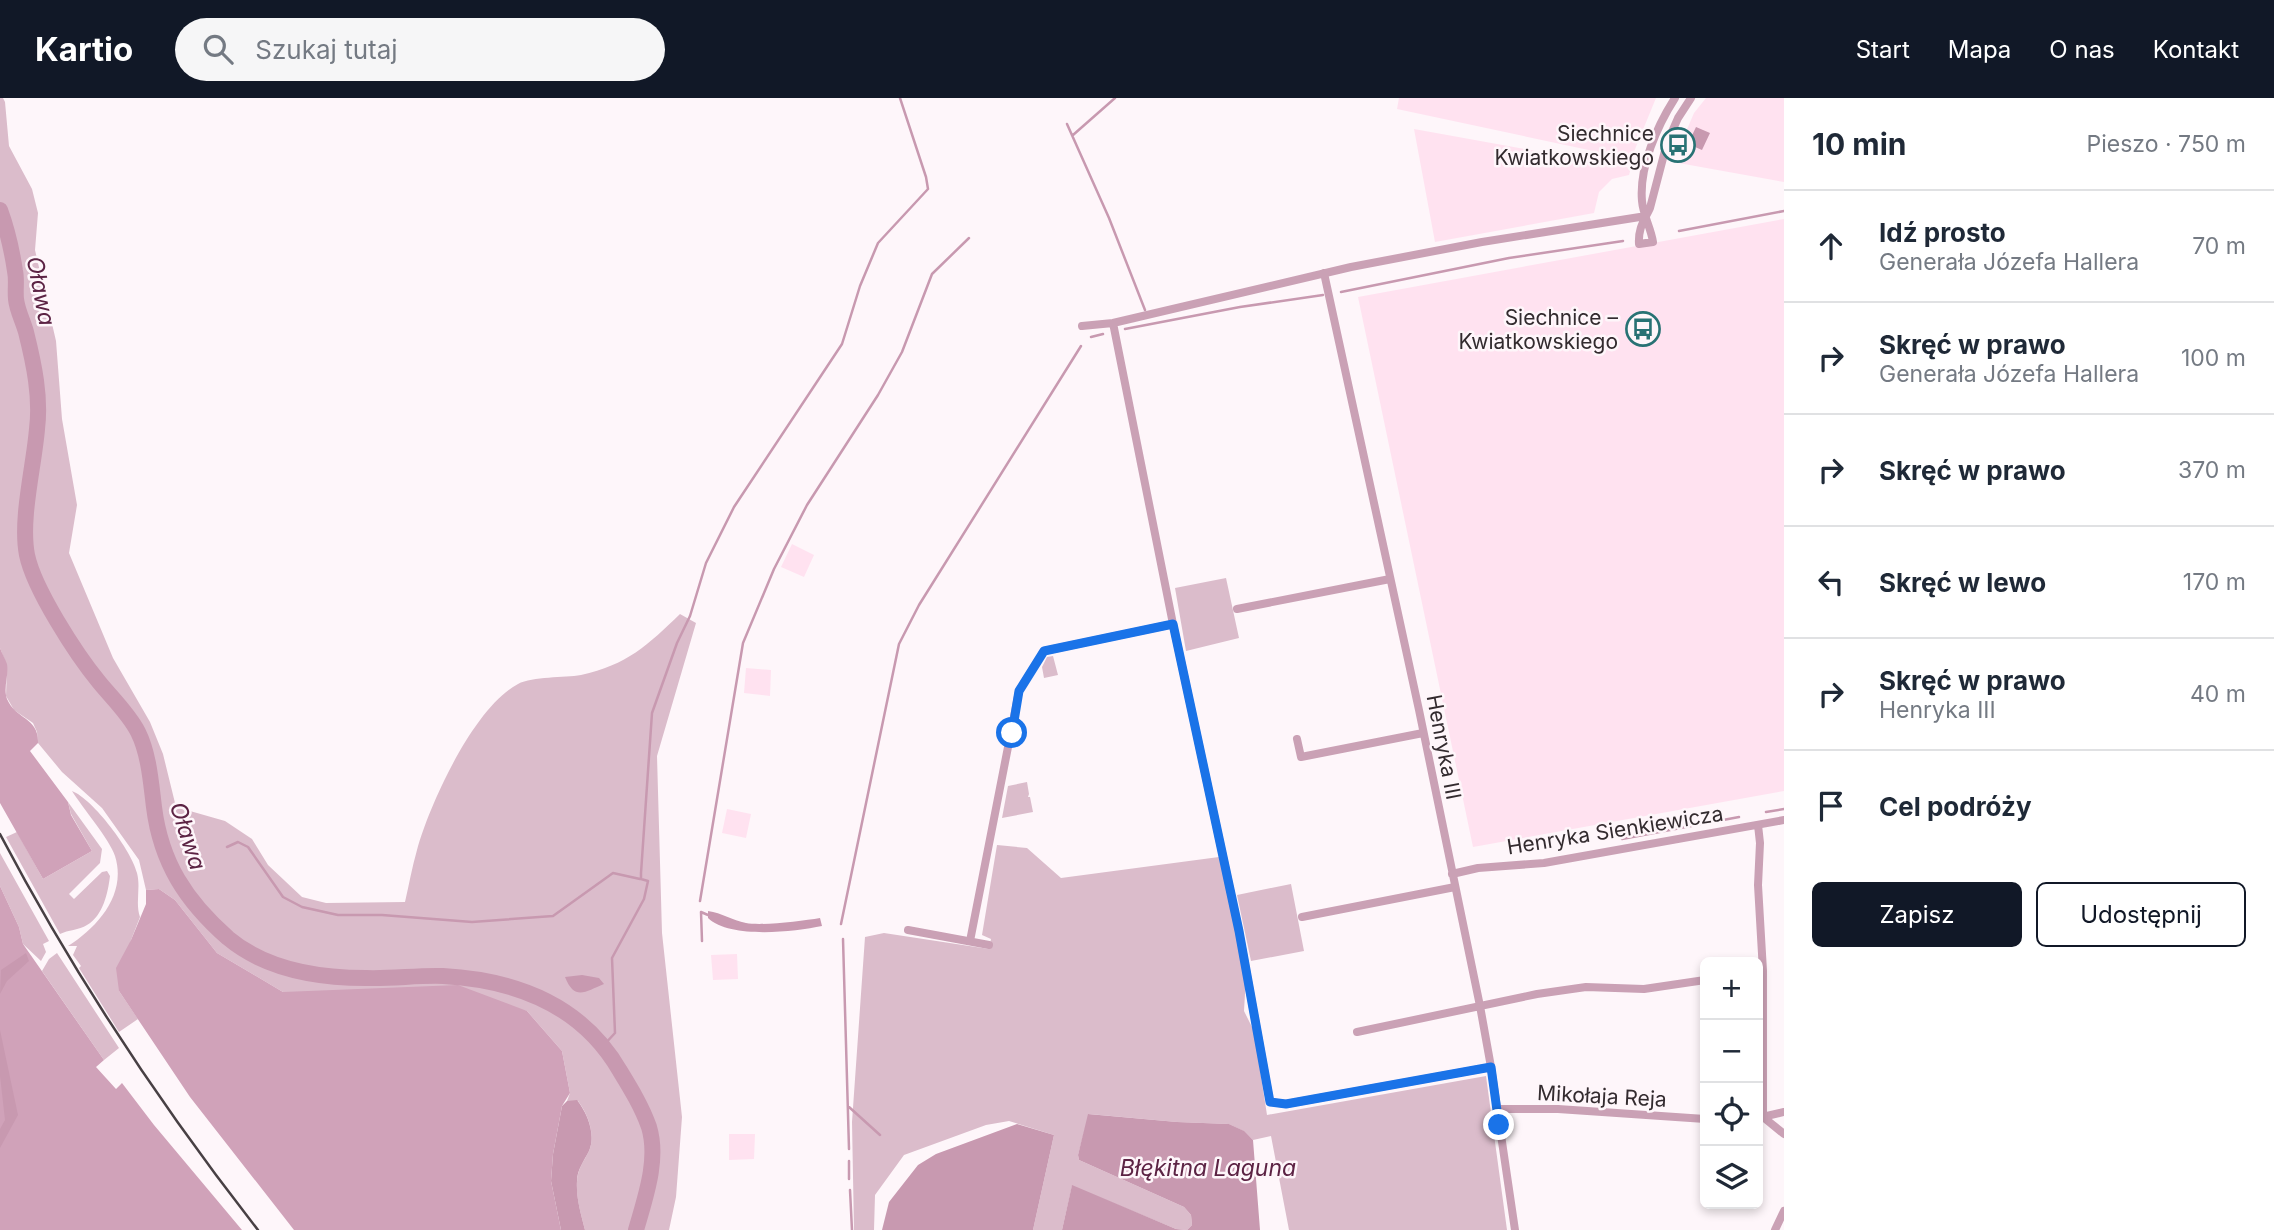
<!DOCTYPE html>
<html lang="pl">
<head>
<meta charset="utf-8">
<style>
	:root { --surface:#fff; --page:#f6f6f7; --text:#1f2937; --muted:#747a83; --line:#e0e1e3; --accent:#111827 }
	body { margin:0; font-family:Inter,sans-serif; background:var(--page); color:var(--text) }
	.controls { position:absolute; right:21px; bottom:21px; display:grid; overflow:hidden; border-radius:10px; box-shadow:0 4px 10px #0003 }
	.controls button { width:63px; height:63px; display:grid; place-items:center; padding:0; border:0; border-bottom:2px solid var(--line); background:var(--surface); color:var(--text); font:35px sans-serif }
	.stop { position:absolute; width:21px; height:21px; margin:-16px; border:5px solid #1a73e8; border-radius:50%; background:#fff }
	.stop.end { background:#1a73e8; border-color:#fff; box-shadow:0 2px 7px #0008 }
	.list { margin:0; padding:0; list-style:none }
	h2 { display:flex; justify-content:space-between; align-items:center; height:91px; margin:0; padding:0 28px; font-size:30px }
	h2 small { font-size:23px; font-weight:400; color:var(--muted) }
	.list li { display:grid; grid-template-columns:46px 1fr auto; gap:21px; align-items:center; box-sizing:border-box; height:112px; padding:0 28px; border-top:2px solid var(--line) }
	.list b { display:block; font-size:26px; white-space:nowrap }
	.list p { margin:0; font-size:23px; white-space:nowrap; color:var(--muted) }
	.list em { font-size:23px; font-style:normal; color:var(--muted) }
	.actions { display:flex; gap:14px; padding:21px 28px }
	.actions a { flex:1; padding:16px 0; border:2px solid var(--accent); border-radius:10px; text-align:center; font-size:24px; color:var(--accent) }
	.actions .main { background:var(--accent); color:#fff }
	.icon { flex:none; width:38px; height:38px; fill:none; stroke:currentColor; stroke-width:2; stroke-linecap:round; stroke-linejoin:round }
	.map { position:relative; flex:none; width:1784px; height:1132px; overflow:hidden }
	header { display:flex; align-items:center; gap:42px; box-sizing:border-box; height:98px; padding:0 35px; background:var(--accent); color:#fff }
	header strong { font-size:33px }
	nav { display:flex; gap:38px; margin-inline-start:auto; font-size:24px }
	.search { width:490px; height:63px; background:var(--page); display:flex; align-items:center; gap:18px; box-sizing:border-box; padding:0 24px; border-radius:38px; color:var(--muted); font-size:26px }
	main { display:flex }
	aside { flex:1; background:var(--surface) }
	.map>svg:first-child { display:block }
	.built { fill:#ffe2f0 }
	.green { fill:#dbbccb }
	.forest { fill:#d0a2b9 }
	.water { fill:#c899b0 }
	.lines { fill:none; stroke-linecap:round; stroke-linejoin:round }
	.stream { stroke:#c899b0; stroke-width:2.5 }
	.river { stroke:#c899b0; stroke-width:16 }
	.minor { stroke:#caa1b5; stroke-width:8 }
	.rail { stroke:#484044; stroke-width:2.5 }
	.route { stroke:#1a73e8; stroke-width:9 }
	.labels { text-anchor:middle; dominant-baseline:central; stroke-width:5; stroke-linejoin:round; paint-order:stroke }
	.poi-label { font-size:21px; fill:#332b2f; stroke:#fef6fa; text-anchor:end }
	.street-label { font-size:21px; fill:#332b2f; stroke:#fef6fa }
	.water-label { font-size:23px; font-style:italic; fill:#5c2344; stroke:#fef6fa }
</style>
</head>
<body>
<header>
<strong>Kartio</strong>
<div class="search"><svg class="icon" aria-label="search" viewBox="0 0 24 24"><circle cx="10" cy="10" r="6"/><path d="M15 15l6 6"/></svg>Szukaj tutaj</div>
<nav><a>Start</a><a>Mapa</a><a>O nas</a><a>Kontakt</a></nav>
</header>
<main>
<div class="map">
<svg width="1784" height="1132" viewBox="0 0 1784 1132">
	<rect width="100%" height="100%" fill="#fef6fa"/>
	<path class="built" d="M 1399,0 L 1656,0 L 1631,61 L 1397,11 Z
		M 1706,0 L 1784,0 L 1784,84 L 1673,64 L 1694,15 Z
		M 1414,31 L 1631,70 L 1629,77 L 1612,81 L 1599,94 L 1594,115 L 1435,144 Z
		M 1784,121 L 1784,693 L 1473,749 L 1358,199 Z
		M 792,446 L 814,457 L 804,479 L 781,469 Z
		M 746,570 L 771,572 L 770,598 L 744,595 Z
		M 727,711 L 751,716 L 746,740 L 722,735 Z
		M 737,856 L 738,881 L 713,882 L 711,857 Z
		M 729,1036 L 755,1036 L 754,1061 L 729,1062 Z"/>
	<path class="green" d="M 0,0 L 3,0 L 5,4 L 9,48 L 32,91 L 38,115 L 35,152 L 56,243 L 62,321 L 77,407 L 69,455 L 113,560 L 150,624 L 163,656 L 176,709 L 225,723 L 252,741 L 268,767 L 302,799 L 326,805 L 405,804 C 409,787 412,769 417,752 C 430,705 474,609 518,586 C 533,578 564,580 581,577 C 627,567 648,547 680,516 L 696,525 L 657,658 L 662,835 L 682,1019 L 676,1099 L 669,1132 L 585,1132 C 581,1116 576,1100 577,1084 C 577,1072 584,1063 589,1053 C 596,1037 588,1016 578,1003 L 567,1003 L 570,995 L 562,953 L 527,913 L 283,894 L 217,855 L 175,802 L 159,791 L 146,792 L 139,762 L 102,710 L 62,674 L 38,645 L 37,634 L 33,625 L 14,612 L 6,598 L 7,568 L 0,550 Z
		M 1226,480 L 1239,540 L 1186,553 L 1175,490 Z
		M 1053,558 L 1058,577 L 1044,580 L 1042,569 L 1047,559 Z
		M 1027,684 L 1029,696 L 1028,699 L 1030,699 L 1033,714 L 1002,720 L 1008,688 Z
		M 72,693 C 93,701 132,753 137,775 C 141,790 135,805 140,819 L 131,842 L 119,893 L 138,921 L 119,934 L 79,870 L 81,868 L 73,857 L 77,848 L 68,848 C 98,829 127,796 115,758 C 110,742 82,709 72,693 Z
		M 68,704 L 102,751 L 100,765 L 69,796 L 74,801 L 102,774 L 107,773 L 110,778 C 108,795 103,818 87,827 C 79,832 68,832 60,836 L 6,739 L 17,734 L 43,781 L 92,753 L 71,716 Z
		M 997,747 L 1027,750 L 1061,780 L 1219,759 L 1246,878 L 1244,913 L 1254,933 L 1267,1017 L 1486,978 L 1507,1132 L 1289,1132 L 1271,1038 L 1253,1042 L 1243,1033 L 1229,1026 L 1177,1024 L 1089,1016 L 1078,1057 L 1079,1062 L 1184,1109 L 1191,1117 L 1192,1127 L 1187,1132 L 1176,1131 L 1072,1088 L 1062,1132 L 1033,1132 L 1054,1037 L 1009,1023 L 986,1027 L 904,1057 L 875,1097 L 874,1132 L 854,1132 L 852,1024 L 865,839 L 884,835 L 989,851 L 991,841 L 982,837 Z
		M 0,755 L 49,843 L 43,846 L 46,854 L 41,863 L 23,846 L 19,829 L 0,788 Z
		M 1291,786 L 1304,853 L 1251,863 L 1237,797 Z
		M 57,855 L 119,950 L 104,962 L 42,873 L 49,861 Z"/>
	<path class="forest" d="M 0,550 C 2,555 5,561 7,566 C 9,577 3,590 7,601 C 16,622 39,619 38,645 L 30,653 L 68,704 L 71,717 L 92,753 L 43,781 L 0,705 Z
		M 0,788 L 19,829 L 23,846 L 104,962 L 96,969 L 116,991 L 122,985 L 154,1027 L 242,1132 L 0,1132 Z
		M 159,791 L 175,802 L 217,855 L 283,894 L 458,887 L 527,913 L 562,953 L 570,995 L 562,1008 L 553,1056 L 551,1083 L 561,1132 L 294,1132 L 190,999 L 119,893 L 116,870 L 131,842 L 146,806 L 146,792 Z"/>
	<path class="water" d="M 1696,29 L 1710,35 L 1702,52 L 1688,46 Z
		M 708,813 C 722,815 732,822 746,825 C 762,828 802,823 820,820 L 822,828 C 793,834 730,841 708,820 Z
		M 26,855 L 29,863 L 7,883 L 0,896 L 1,872 Z
		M 582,877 L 599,880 L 604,886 C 586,893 575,904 565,879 Z
		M 0,932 L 18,1017 L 0,1050 L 0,1031 L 5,1022 L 0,978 Z
		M 577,1002 C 588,1016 596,1037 589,1053 C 584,1063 577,1072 577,1083 C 576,1100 581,1116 585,1132 L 561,1132 L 551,1083 L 553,1056 L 562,1008 L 567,1003 Z
		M 1088,1016 L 1177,1024 L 1229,1026 L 1244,1033 L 1253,1042 L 1260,1132 L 1062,1132 L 1072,1087 L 1176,1131 L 1187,1132 L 1192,1127 L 1191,1117 L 1184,1109 L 1079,1062 L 1078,1057 Z
		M 1017,1026 L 1054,1037 L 1033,1132 L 882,1132 L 889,1104 L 918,1067 L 936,1056 Z"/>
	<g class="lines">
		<path class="stream" d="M 1067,26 L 1109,120 L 1145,212
			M 1073,37 L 1115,0
			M 1679,133 L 1784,113
			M 1341,194 L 1509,160 L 1623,143
			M 1125,231 L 1240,209 L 1323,197
			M 1091,239 L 1103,236
			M 1766,714 L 1784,711
			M 1622,741 L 1739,719
			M 227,749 L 238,744 L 248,749 L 283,799 L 302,809 L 338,817 L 382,817 L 472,824 L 553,818 L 613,775 L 640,781
			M 700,803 L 743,545 L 774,471 L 807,407 L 878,297 L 902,254 L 932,176 L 969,140
			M 841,826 L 899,546 L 919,507 L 1081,248
			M 843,841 L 849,1051
			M 702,843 L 701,814 L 708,817
			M 603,948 L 615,935 L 612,860 L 644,801 L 648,783 L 641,781 L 641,775 L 652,615 L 677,545 L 690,518 L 706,465 L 734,409 L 842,246 L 860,188 L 878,145 L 928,91 L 926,79 L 900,0
			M 849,1009 L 880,1037
			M 849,1063 L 849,1081
			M 850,1092 L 852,1132"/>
		<path class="river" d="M 0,112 C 7,131 12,153 15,173 C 17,182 15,192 16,201 C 17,212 23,223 26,234 C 34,266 41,299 37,331 C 34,368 20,421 27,457 C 34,491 76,556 99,584 C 112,600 129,616 138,634 C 149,656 151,685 154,709 C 161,765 186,803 228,840 C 266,872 318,880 366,880 C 392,881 418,877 443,878 C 516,882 582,907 620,973 C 631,991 642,1009 649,1029 C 659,1062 645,1100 636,1132"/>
		<path class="minor" d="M 1675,0 C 1657,28 1639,69 1642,103 C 1643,117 1651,130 1653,144 L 1639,146 C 1638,130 1644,123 1650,110 L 1667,45 L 1678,20 L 1691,0
			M 1324,175 L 1419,612 L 1480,908 L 1491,969 L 1515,1132
			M 1113,225 L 1173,526 L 1239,833 L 1270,1004 L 1286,1006 L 1491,969
			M 1082,228 L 1113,225 L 1351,169 L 1482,144 L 1646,118
			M 1237,511 L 1390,481
			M 1297,641 L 1301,659 L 1423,635
			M 1758,727 L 1760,745 L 1758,787 L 1763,873 L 1763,1019 L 1784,1036
			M 1452,776 L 1478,770 L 1544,765 L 1784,722
			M 1302,819 L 1455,789
			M 908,832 L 989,847
			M 970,843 L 1019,593 L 1044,553 L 1173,526
			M 1357,934 L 1537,896 L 1586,889 L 1644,891 L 1705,882
			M 1497,1011 L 1558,1011 L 1705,1021
			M 1758,1020 L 1784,1014
			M 1775,1132 L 1784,1113"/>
		<path class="rail" d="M 0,736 C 73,875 161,1008 258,1132"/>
	</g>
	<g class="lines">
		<path class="route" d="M 1012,635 L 1019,593 L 1044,553 L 1173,526 L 1239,833 L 1270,1004 L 1286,1006 L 1491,969 L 1499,1027"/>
	</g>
	<defs>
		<g id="bus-ring" transform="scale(1.75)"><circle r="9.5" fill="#fef6fa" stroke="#287274" stroke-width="1.5"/><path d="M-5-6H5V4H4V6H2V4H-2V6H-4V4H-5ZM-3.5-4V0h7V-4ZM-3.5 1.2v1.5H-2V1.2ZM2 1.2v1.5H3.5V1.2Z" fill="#287274"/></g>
	</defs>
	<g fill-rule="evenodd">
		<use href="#bus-ring" x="1678" y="47"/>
		<use href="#bus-ring" x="1643" y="231"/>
	</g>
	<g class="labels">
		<g class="poi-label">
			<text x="1654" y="35">Siechnice<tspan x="1654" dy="24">Kwiatkowskiego</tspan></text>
			<text x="1618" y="219">Siechnice –<tspan x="1618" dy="24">Kwiatkowskiego</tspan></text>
		</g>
		<g class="street-label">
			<text transform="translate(1444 649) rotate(79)">Henryka III</text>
			<text transform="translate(1615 732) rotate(-9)">Henryka Sienkiewicza</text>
			<text transform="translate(1602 998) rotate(3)">Mikołaja Reja</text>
		</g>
		<g class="water-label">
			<text transform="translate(41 193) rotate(79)">Oława</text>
			<text transform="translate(188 738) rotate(72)">Oława</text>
			<text x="1208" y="1070">Błękitna Laguna</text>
		</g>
	</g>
</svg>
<div class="controls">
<button>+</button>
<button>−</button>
<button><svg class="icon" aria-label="locate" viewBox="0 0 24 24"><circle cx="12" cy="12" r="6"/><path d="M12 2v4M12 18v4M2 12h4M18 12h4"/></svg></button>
<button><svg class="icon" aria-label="layers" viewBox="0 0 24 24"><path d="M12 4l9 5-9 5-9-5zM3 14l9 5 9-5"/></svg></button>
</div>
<div class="stop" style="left:1012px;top:635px"></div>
<div class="stop end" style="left:1499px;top:1027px"></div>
</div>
<aside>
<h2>10 min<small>Pieszo · 750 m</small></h2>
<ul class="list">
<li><svg class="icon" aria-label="ahead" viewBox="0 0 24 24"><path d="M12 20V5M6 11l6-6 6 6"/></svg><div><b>Idź prosto</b><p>Generała Józefa Hallera</p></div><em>70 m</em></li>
<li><svg class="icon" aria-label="right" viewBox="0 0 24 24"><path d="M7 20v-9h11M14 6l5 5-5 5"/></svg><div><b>Skręć w prawo</b><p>Generała Józefa Hallera</p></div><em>100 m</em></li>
<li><svg class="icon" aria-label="right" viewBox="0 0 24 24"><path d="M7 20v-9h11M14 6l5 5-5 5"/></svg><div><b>Skręć w prawo</b></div><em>370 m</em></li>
<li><svg class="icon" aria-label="left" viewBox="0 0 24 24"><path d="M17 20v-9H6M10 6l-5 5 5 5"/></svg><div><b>Skręć w lewo</b></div><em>170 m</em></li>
<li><svg class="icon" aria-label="right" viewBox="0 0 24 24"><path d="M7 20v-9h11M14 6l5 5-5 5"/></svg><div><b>Skręć w prawo</b><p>Henryka III</p></div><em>40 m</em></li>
<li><svg class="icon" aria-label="arrive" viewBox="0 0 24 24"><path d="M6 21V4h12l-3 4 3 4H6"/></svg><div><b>Cel podróży</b></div></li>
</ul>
<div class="actions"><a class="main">Zapisz</a><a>Udostępnij</a></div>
</aside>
</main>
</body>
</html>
